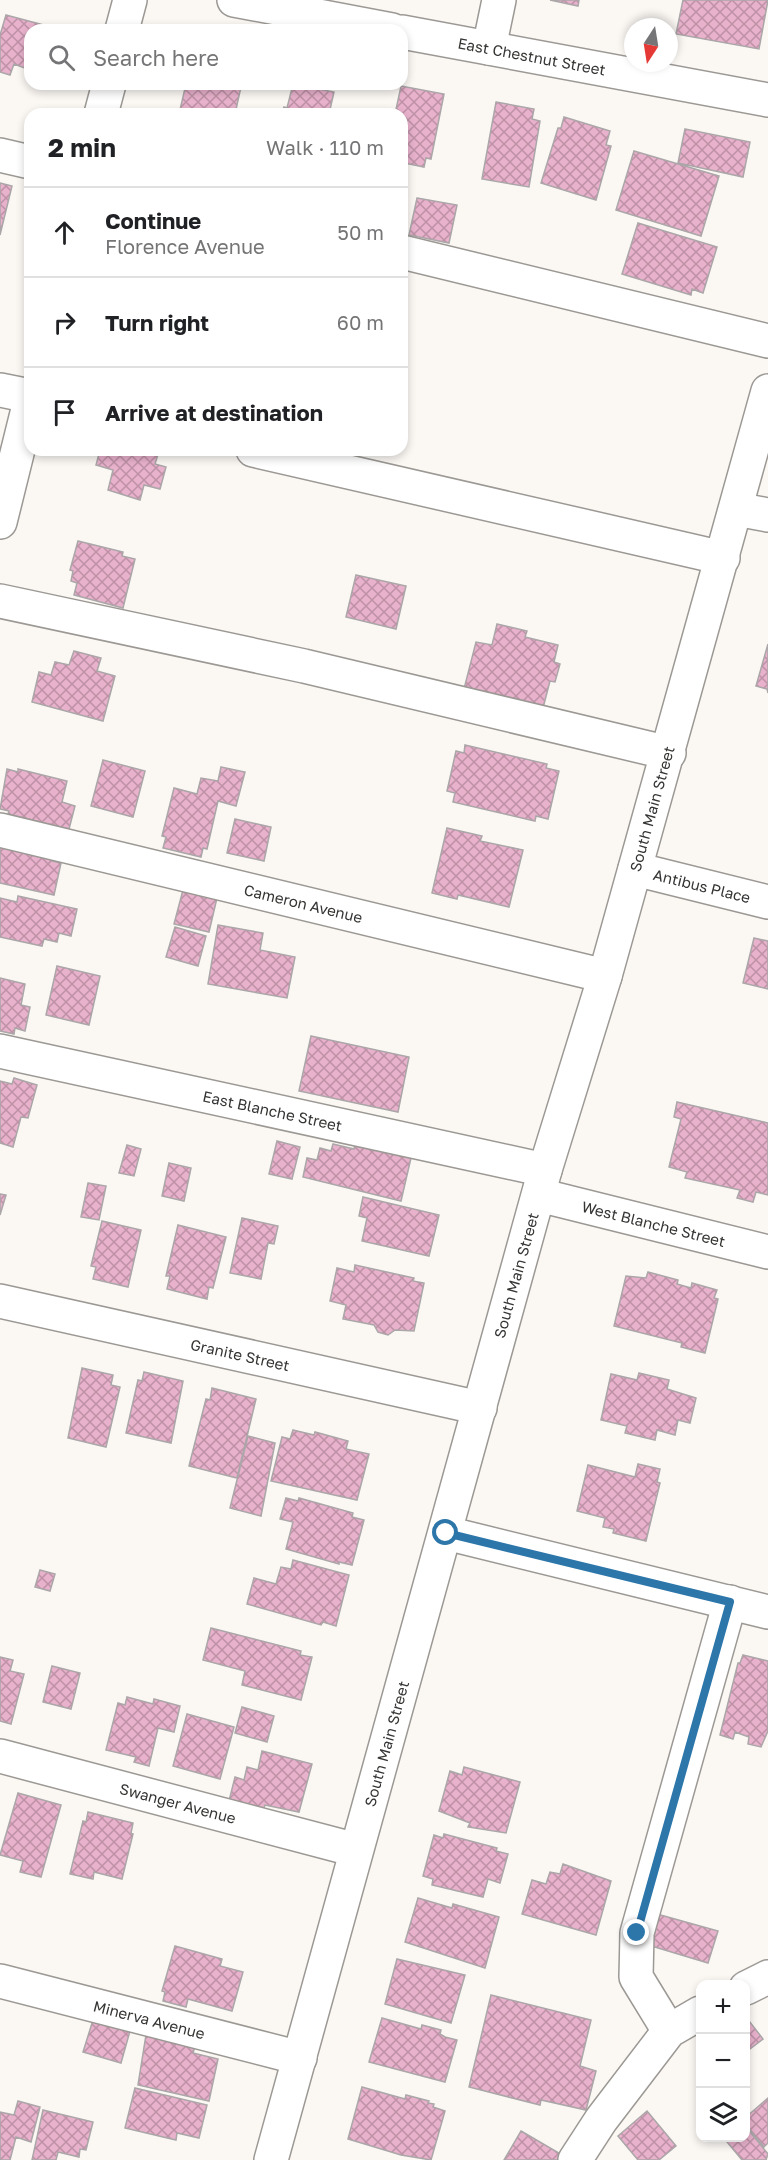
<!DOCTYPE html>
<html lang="en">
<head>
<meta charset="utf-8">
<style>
	:root { --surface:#fff; --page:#f6f6f6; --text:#202124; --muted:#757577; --line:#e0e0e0 }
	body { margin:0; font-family:"Golos Text",sans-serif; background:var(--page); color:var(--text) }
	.controls { position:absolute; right:18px; bottom:18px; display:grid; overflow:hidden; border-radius:12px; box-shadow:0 3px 9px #0003 }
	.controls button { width:54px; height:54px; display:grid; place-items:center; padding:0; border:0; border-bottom:2px solid var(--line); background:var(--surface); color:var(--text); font:30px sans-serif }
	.compass { position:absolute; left:624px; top:18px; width:54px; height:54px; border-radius:50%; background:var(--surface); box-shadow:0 3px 9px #0003; rotate:192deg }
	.stop { position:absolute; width:18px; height:18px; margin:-14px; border:4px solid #2d76aa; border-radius:50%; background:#fff }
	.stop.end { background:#2d76aa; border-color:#fff; box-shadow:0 2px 6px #0008 }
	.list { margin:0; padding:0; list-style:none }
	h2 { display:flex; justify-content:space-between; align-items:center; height:78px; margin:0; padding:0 24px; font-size:26px }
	h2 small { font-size:20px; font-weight:400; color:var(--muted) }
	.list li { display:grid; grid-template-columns:39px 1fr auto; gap:18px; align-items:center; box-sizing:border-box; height:90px; padding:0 24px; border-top:2px solid var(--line) }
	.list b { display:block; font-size:22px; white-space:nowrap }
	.list p { margin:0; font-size:20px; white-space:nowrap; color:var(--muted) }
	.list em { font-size:20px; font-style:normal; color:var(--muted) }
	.icon { flex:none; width:33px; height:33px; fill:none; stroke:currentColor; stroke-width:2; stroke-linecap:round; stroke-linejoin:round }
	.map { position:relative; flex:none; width:768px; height:2160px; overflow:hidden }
	.search { position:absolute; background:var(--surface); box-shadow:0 3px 9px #0003; left:24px; top:24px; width:384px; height:66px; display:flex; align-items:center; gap:15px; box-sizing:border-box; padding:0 21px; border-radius:18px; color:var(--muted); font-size:22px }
	.panel { position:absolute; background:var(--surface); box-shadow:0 3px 9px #0003; left:24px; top:108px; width:384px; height:348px; border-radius:18px }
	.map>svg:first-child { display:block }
	.building { fill:url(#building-cross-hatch); stroke:#aba6a8; stroke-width:1.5 }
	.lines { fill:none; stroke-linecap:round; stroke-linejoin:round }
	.minor-casing { stroke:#9c9995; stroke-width:36 }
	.highway-casing { stroke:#9c9995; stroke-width:36 }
	.minor { stroke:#fff; stroke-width:33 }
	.highway { stroke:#fff; stroke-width:33 }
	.route { stroke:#2d76aa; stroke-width:8 }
	.labels { text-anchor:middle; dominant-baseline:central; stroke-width:5; stroke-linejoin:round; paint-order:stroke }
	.street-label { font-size:15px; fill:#363533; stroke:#fff }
</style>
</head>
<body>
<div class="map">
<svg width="768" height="2160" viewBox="0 0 768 2160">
	<defs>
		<pattern id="building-cross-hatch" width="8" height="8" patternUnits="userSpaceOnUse" patternTransform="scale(1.5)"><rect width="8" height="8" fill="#e8b1cc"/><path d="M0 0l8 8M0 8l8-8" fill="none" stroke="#bd91a6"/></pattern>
	</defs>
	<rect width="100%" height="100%" fill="#fbf8f4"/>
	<path class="building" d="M 550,0 L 579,0 L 578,6 Z
		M 683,0 L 768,0 L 759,49 L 676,34 Z
		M 6,15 L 55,28 L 54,30 L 30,30 L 30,70 L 14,64 L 10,75 L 0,72 L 0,35 Z
		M 186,84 L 234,84 L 241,87 L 235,114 L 179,114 Z
		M 293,84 L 334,92 L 329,114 L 282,114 L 284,107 L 287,108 Z
		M 401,86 L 444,94 L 431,159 L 426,158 L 424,167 L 404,163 L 406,155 L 402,154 L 402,114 L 395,114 Z
		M 496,102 L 534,109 L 532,119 L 540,121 L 529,187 L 482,179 Z
		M 564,117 L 610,131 L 606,145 L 611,146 L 596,200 L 541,183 L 558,128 L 561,128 Z
		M 685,129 L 750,142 L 743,177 L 678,163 Z
		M 634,151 L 719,176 L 701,236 L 616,210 Z
		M 0,183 L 12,186 L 0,235 Z
		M 417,198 L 457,205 L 449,243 L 409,235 Z
		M 638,223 L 717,247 L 703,293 L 692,289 L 691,295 L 622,274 Z
		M 100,450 L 159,451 L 155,464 L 166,467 L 160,489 L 144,485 L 140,500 L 108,490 L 113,470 L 96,465 Z
		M 78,541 L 123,552 L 122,556 L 135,559 L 123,608 L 74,595 L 77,583 L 71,581 L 73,571 L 70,570 Z
		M 356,575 L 406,586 L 396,629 L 346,617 Z
		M 497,624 L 527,631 L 525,637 L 558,645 L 554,662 L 560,664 L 555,682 L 550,681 L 543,708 L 464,689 L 476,642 L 492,645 Z
		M 768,644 L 768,693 L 767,689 L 756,686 Z
		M 74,651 L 101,658 L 97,671 L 115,676 L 103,721 L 32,702 L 39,672 L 51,675 L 55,662 L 69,665 Z
		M 465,745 L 547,764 L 546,768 L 559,771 L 548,819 L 536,816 L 535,821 L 453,802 L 455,793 L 447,791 L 456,751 L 464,753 Z
		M 103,760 L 145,771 L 133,817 L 91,806 Z
		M 221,767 L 245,772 L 236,806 L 218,801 L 207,849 L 203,848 L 201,857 L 163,848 L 166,837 L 162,836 L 174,788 L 197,794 L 201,778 L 218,781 Z
		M 7,769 L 18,772 L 18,769 L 67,781 L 62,802 L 75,806 L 69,829 L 8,814 L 9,811 L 0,809 Z
		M 235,819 L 271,827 L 264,861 L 227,853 Z
		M 447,828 L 482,836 L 480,841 L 523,850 L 509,907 L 458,895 L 457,899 L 432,893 Z
		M 0,841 L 54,848 L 52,861 L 61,863 L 54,895 L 0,883 Z
		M 183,890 L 217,898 L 209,932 L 174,924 Z
		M 18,896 L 77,909 L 71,936 L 59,933 L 57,942 L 44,939 L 42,946 L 0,937 L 0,898 L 17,902 Z
		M 218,925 L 263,933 L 260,950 L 295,957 L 287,998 L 208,984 Z
		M 175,927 L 206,936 L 198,966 L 166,957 Z
		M 754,938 L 768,941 L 768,989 L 743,983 Z
		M 57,966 L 100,976 L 89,1025 L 46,1015 Z
		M 0,978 L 25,984 L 21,1005 L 30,1007 L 25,1031 L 15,1028 L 14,1034 L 0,1031 Z
		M 311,1036 L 409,1057 L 398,1112 L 299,1091 Z
		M 14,1078 L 37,1085 L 28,1118 L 21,1117 L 13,1147 L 0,1143 L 0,1081 L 12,1084 Z
		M 677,1102 L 768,1123 L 768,1195 L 756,1192 L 753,1202 L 737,1198 L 740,1190 L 685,1178 L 687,1172 L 669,1167 L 681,1119 L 674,1117 Z
		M 277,1141 L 300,1147 L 292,1179 L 269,1174 Z
		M 333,1144 L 354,1149 L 355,1145 L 411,1158 L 401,1201 L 303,1177 L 307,1158 L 317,1160 L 320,1148 L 331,1151 Z
		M 127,1145 L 141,1149 L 134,1176 L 119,1173 Z
		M 169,1163 L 191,1168 L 184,1201 L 162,1196 Z
		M 88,1183 L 106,1186 L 99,1220 L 81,1217 Z
		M 0,1194 L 6,1195 L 0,1215 Z
		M 363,1197 L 439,1215 L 429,1256 L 362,1241 L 367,1218 L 359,1216 Z
		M 242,1218 L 278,1226 L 274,1244 L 268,1243 L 261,1279 L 230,1273 Z
		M 102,1221 L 141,1230 L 128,1287 L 93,1279 L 96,1267 L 91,1266 Z
		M 178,1225 L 226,1237 L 213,1288 L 209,1287 L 207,1299 L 167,1289 L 170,1276 L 166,1276 Z
		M 355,1265 L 414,1278 L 413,1281 L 424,1283 L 414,1331 L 395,1330 L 388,1335 L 378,1332 L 374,1325 L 343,1319 L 346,1305 L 330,1301 L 337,1268 L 354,1272 Z
		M 648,1272 L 678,1280 L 677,1284 L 691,1288 L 692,1283 L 717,1290 L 714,1298 L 718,1299 L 705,1353 L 681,1347 L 682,1343 L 614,1326 L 626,1276 L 646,1278 Z
		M 82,1368 L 113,1375 L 111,1385 L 120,1387 L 106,1447 L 68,1438 Z
		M 144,1372 L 183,1381 L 171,1443 L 126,1433 L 138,1380 L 142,1381 Z
		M 639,1373 L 669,1380 L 667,1389 L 696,1398 L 690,1423 L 678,1420 L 675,1435 L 657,1430 L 655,1440 L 625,1433 L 627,1426 L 601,1420 L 611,1374 L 637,1380 Z
		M 212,1388 L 256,1399 L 237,1478 L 189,1466 L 206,1399 L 210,1400 Z
		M 293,1430 L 314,1435 L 315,1432 L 348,1441 L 346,1449 L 369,1454 L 357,1500 L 271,1481 L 282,1437 L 290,1439 Z
		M 248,1436 L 275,1443 L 261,1516 L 230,1508 Z
		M 638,1464 L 660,1469 L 657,1482 L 660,1483 L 646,1541 L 613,1533 L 614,1529 L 603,1527 L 605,1518 L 577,1511 L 588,1465 L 635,1477 Z
		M 286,1498 L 298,1501 L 299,1498 L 353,1513 L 352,1517 L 364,1520 L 352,1565 L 339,1562 L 339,1564 L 286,1549 L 293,1522 L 280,1519 Z
		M 293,1560 L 349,1575 L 336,1626 L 323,1622 L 321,1625 L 247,1604 L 254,1578 L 276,1584 L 281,1567 L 291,1569 Z
		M 40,1570 L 55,1574 L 50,1591 L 35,1587 Z
		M 211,1628 L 301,1651 L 300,1655 L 312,1657 L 301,1700 L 242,1685 L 245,1671 L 203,1660 Z
		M 743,1655 L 768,1661 L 768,1731 L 761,1747 L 748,1744 L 749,1737 L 735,1732 L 733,1739 L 720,1735 L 738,1663 L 740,1663 Z
		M 0,1657 L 13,1660 L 10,1671 L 24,1674 L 11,1724 L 0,1721 Z
		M 52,1666 L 80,1673 L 71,1709 L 43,1702 Z
		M 127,1697 L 153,1704 L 154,1699 L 180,1706 L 174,1732 L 158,1728 L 149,1766 L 134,1762 L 136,1757 L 106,1750 L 118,1703 L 125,1705 Z
		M 242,1707 L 274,1716 L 267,1742 L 235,1733 Z
		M 187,1714 L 234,1727 L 220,1779 L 173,1766 Z
		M 262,1751 L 312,1764 L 299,1812 L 265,1805 L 263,1810 L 229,1801 L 235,1777 L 244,1780 L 247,1767 L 258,1770 Z
		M 464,1767 L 520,1782 L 506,1833 L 468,1827 L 470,1823 L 439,1811 L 450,1771 L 462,1775 Z
		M 18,1793 L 61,1805 L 41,1877 L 20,1872 L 23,1861 L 0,1855 Z
		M 88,1812 L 133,1823 L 131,1833 L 133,1834 L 122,1879 L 94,1872 L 93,1879 L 70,1874 L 83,1821 L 86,1822 Z
		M 444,1834 L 497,1848 L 496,1851 L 508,1854 L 500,1883 L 488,1879 L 483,1897 L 432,1885 L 433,1879 L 423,1876 L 434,1835 L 443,1838 Z
		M 563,1864 L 611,1881 L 596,1935 L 522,1914 L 532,1880 L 546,1884 L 550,1872 L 560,1874 Z
		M 418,1898 L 452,1908 L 453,1904 L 499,1917 L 485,1968 L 405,1942 Z
		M 657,1914 L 718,1931 L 708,1963 L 648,1945 Z
		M 175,1946 L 222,1959 L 220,1966 L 243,1972 L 232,2011 L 188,1999 L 186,2007 L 163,2001 L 165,1992 L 162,1991 Z
		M 397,1959 L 465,1975 L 451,2023 L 385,2004 Z
		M 491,1995 L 591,2020 L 580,2066 L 596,2071 L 586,2110 L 541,2100 L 540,2105 L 469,2087 Z
		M 746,2017 L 763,2039 L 746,2052 Z
		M 382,2018 L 421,2029 L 422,2025 L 441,2030 L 440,2034 L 445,2037 L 457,2040 L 445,2082 L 369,2062 Z
		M 93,2020 L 130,2031 L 121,2063 L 83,2052 Z
		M 146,2035 L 195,2046 L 193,2053 L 218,2059 L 209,2101 L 138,2085 Z
		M 362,2087 L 405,2099 L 406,2095 L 429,2101 L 428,2103 L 434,2104 L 433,2107 L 445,2111 L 431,2160 L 401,2155 L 348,2139 Z
		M 135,2088 L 207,2105 L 199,2138 L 177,2133 L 176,2140 L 125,2128 Z
		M 768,2098 L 768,2143 L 764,2147 L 746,2125 L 746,2117 Z
		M 18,2101 L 40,2107 L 31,2142 L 16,2137 L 10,2160 L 0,2160 L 0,2112 L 14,2115 Z
		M 43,2110 L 93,2122 L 86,2150 L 80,2149 L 79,2157 L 58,2152 L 56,2160 L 32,2160 Z
		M 647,2111 L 676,2146 L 659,2160 L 638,2160 L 618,2136 Z
		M 746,2127 L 768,2154 L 766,2160 L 742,2160 L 727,2142 L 733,2138 L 746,2138 Z
		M 521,2131 L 564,2156 L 562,2160 L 504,2160 Z"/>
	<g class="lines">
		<g class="minor-casing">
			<g id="minor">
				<path d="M 234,0 L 392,30"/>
				<path d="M 122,30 L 130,0"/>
				<path id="s1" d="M 402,32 L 768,100"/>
				<path d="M 489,48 L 499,0"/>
				<path d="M 101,114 L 109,84"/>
				<path d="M 0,155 L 30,162"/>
				<path d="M 402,252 L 768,341"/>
				<path d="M 0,390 L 30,396"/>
				<path d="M 253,450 L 723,558"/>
				<path d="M 736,509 L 768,515"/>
				<path d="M 0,522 L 30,401"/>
				<path d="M 0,601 L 304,666 L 669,753"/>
				<path id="s2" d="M 0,830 L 605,976"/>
				<path id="s3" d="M 635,869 L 768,902"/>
				<path id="s4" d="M 0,1051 L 545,1170"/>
				<path id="s5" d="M 539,1195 L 768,1252"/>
				<path id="s6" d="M 0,1301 L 480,1408"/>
				<path d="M 446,1533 L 768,1612"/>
				<path id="s7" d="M 0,1756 L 356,1850"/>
				<path id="s8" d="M 0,1981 L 300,2058"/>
				<path d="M 746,1988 L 768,1977"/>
				<path d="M 669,2031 L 636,1977 L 637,1933 L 730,1602"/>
				<path d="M 575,2160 L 601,2120 L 669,2031 L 700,2013"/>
			</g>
		</g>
		<g class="highway-casing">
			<g id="highway">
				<path id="s9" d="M 271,2160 L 545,1170 L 605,976 L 768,391"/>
			</g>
		</g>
		<use href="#minor" class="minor"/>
		<use href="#highway" class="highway"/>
	</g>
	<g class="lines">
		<path class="route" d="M 446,1533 L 730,1602 L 637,1933"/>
	</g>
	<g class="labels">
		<g class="street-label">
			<text stroke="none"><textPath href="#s1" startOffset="132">East Chestnut Street</textPath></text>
			<text stroke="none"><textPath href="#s9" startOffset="1404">South Main Street</textPath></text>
			<text stroke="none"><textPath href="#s3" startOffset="69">Antibus Place</textPath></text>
			<text stroke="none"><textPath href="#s2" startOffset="312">Cameron Avenue</textPath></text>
			<text stroke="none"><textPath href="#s4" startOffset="279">East Blanche Street</textPath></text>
			<text stroke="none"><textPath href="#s5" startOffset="118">West Blanche Street</textPath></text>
			<text stroke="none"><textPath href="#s9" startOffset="918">South Main Street</textPath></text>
			<text stroke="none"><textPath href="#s6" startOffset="246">Granite Street</textPath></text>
			<text stroke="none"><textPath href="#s9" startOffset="432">South Main Street</textPath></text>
			<text stroke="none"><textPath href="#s7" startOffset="184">Swanger Avenue</textPath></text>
			<text stroke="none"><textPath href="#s8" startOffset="154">Minerva Avenue</textPath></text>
		</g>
	</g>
</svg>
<div class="controls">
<button>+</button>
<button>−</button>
<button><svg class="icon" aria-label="layers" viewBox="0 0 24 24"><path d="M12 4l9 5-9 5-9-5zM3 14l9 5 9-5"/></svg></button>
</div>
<svg class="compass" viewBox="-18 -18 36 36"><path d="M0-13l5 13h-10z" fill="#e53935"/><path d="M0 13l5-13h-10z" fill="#757577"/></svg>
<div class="stop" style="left:446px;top:1533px"></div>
<div class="stop end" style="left:637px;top:1933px"></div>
<div class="search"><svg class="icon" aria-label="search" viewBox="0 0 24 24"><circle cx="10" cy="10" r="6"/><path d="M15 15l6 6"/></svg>Search here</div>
<section class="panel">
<h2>2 min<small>Walk · 110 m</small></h2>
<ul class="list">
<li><svg class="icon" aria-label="ahead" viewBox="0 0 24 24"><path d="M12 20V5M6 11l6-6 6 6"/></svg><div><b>Continue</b><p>Florence Avenue</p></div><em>50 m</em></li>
<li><svg class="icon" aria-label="right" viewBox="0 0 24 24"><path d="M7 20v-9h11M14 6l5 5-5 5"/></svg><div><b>Turn right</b></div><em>60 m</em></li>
<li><svg class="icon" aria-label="arrive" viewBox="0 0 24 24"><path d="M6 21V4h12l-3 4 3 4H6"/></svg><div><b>Arrive at destination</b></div></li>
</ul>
</section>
</div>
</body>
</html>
